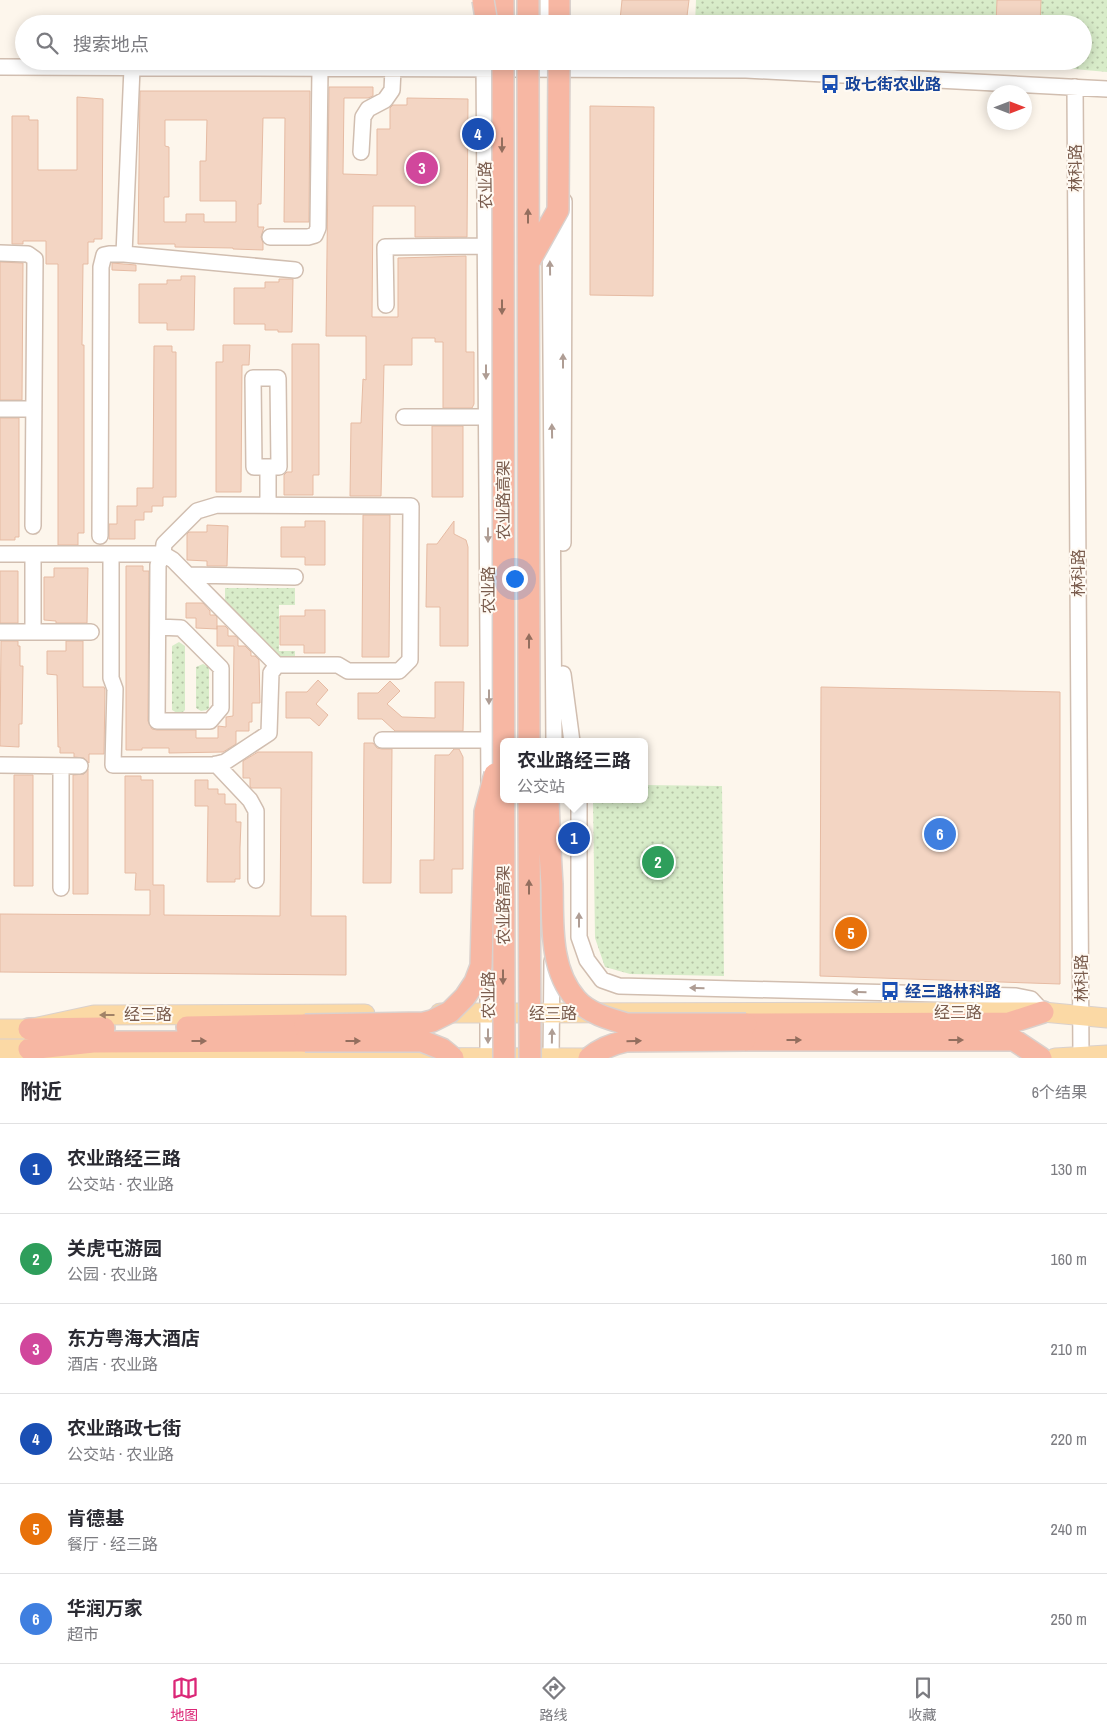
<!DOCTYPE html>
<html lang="zh">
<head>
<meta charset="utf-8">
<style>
	:root { --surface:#fff; --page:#f2f2f3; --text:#2b2b33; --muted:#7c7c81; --line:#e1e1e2; --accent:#db2777 }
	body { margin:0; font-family:"Archivo Narrow","Noto Sans SC",sans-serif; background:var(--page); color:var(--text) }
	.compass { position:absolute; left:987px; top:85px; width:45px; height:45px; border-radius:50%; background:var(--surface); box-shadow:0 2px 12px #0003; rotate:90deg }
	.you { position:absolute; left:514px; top:578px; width:18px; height:18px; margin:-12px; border:4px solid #fff; border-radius:50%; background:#1a73e8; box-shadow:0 0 0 8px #1a73e833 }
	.badge { display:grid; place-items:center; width:32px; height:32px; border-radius:50%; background:var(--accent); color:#fff; font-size:16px; font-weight:700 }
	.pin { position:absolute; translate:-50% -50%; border:2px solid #fff; box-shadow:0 1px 5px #0006 }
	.popup { position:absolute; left:500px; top:738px; width:148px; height:65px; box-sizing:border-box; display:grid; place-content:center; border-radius:8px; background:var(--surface); filter:drop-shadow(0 1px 4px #0005); font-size:16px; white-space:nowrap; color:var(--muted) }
	.popup b { font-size:19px; color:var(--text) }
	.popup::after { content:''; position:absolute; left:50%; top:100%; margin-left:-10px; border:10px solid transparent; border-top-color:var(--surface) }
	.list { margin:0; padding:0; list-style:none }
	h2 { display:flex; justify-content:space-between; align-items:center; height:65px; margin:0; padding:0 20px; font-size:21px }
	h2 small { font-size:16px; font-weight:400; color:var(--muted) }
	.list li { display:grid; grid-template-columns:32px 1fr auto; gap:15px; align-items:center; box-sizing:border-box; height:90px; padding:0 20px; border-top:1px solid var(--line) }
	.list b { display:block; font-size:19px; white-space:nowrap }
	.list p { margin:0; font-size:16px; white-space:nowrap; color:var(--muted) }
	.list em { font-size:16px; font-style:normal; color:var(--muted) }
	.icon { flex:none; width:28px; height:28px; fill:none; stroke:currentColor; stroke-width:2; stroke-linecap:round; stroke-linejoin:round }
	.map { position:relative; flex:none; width:1107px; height:1058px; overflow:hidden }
	.search { position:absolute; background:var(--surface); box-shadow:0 2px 12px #0003; left:15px; right:15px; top:15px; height:55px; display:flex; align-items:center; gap:12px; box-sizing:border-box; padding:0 18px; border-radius:28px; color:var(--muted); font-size:19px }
	.sheet { height:605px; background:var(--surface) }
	nav { display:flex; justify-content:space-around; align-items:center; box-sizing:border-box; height:70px; border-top:1px solid var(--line); background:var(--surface); font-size:14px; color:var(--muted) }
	nav a { display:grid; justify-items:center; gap:2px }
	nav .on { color:var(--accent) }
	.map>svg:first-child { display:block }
	.green { fill:url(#green-dots) }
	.building { fill:#f3d5c3; stroke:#e6bba3; fill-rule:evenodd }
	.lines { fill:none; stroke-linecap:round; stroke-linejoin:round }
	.minor-casing { stroke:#d1beb0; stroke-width:18 }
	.major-casing { stroke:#dad1cd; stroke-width:21 }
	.highway-casing { stroke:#dad1cd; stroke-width:24 }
	.minor { stroke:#fff; stroke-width:15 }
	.major { stroke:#fbd9a5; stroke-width:19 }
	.highway { stroke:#f7b7a3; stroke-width:21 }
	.highway-bridge-casing { stroke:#dad1cd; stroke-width:24; stroke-linecap:butt }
	.highway-bridge { stroke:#f7b7a3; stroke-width:21 }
	.oneway { fill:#936e5e }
	.oneway2 { fill:#af9d94 }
	.oneway3 { fill:#a18267 }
	.labels { text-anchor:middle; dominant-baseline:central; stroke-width:4; stroke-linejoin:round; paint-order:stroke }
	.transit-label { font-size:16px; font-weight:bold; fill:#164399; stroke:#fffaf3; text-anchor:start }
	.street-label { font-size:16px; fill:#7a5c4d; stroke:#fffaf3 }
</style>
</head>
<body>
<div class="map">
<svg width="1107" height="1058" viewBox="0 0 1107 1058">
	<defs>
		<pattern id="green-dots" width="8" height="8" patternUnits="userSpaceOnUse" patternTransform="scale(1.25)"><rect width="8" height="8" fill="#d8ecc9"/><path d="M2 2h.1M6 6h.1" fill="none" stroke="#b4c2a5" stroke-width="1.8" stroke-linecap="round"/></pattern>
	</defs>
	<rect width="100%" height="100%" fill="#fdf6ec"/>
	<path class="green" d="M 696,0 L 1107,0 L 1107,72 L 985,61 L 1083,61 L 1083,24 L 695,24 Z
		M 225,588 L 295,588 L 295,605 L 279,605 L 279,651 L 295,651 L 295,656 L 279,656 L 225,601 Z
		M 179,642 L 185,646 L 185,710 L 183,712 L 177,713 L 172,710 L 172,646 Z
		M 203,664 L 209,667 L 209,708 L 207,710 L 201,711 L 196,708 L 196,667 Z
		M 644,785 L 722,786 L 724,976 L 630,974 L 605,967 L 595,938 L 593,799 L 644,799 Z"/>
	<path class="building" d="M 622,0 L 689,0 L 686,24 L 652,24 L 620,20 Z
		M 997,0 L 1041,0 L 1040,24 L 996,24 Z
		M 329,87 L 373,87 L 373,96 L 368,98 L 344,98 L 343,174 L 377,175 L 377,129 L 390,129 L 390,108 L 393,105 L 407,105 L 407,98 L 468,99 L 467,237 L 415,237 L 415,206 L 373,206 L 372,317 L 398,317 L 398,258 L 466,256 L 466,352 L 474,352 L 474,404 L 472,408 L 443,408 L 443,342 L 435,342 L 435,338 L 412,338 L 412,365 L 384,365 L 381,496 L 350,496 L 351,423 L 361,423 L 363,379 L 366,380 L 366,336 L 326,336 Z
		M 140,91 L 310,91 L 309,222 L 284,222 L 285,118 L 263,118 L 261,204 L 258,204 L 258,227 L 264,227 L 261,237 L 263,243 L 263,250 L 233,249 L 233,248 L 175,247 L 175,244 L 138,244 ZM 165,120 L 207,120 L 206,161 L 200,161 L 200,201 L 236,201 L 236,222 L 204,222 L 204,214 L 186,214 L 186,222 L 164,222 L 164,197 L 169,197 L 169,147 L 165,146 Z
		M 77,97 L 103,99 L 102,239 L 94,239 L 94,242 L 88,242 L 88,264 L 83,264 L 82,345 L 84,345 L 84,533 L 78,533 L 78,545 L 58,545 L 58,264 L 46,264 L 46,241 L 23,241 L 23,244 L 12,244 L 12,116 L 29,116 L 29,120 L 38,120 L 38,170 L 77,170 Z
		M 590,106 L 654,107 L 653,296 L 590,295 Z
		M 0,262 L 23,263 L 22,400 L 0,400 Z
		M 112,263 L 136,265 L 136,271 L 112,270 Z
		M 181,276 L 195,276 L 194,330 L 167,330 L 167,323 L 139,323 L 139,284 L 167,284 L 167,280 L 181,280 Z
		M 279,279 L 293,279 L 292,332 L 278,332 L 278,330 L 265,330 L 265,324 L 234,324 L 234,288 L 265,288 L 265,282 L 279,282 Z
		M 292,344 L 319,344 L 319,475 L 313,475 L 313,495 L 284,495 L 284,475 L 287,472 L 292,472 Z
		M 223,345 L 250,345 L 249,365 L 242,365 L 241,492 L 216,492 L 216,362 L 223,362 Z
		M 154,346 L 172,346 L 172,352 L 176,352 L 176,497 L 163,497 L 163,506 L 152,506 L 152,512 L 144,512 L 144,520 L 135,520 L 135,539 L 109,539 L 109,524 L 117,524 L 117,506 L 137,506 L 137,488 L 153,488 Z
		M 0,418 L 19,418 L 19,537 L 15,537 L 15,540 L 0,540 Z
		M 432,426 L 463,426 L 463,497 L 432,497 Z
		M 363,515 L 390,515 L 389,657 L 362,657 Z
		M 305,521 L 325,521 L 325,565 L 305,565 L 305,557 L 281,557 L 281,527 L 305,527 Z
		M 454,521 L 454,534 L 466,540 L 468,547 L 468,646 L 440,646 L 440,607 L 426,607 L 427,544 L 437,544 Z
		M 207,525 L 228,526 L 227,566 L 207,566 L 207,561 L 187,560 L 187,534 L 189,532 L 207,532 Z
		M 126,566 L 143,566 L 143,571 L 149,571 L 148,721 L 152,729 L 157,730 L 196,730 L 196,738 L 218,738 L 218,726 L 226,727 L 226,717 L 233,716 L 234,646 L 217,646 L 217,626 L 225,626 L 228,629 L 228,636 L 235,636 L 238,638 L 238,646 L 245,646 L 251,652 L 251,656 L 255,656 L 259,660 L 260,703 L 252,703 L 252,722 L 249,722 L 249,731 L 236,731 L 236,744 L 223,752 L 169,753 L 169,748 L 142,748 L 142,750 L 126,750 Z
		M 54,568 L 88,568 L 87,623 L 56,623 L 56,621 L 44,620 L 44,577 L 54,577 Z
		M 0,571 L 18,571 L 18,623 L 0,623 Z
		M 186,603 L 203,603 L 210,611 L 210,615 L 215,615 L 217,617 L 217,629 L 196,628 L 196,618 L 186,618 Z
		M 305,610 L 325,610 L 325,653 L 304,653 L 304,645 L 280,645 L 280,616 L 305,616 Z
		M 1,641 L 18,641 L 18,646 L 20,646 L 20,666 L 23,666 L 22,724 L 19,724 L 19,747 L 0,746 Z
		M 66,641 L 83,641 L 83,687 L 104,687 L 105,690 L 104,754 L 89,754 L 89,763 L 84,758 L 74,757 L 74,753 L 60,753 L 60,747 L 58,747 L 57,675 L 47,674 L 47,651 L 66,651 Z
		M 318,680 L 328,690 L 316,704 L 328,715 L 319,726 L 310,718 L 286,718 L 286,692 L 307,692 Z
		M 390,681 L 400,691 L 387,704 L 402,717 L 435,718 L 435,682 L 464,682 L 463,731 L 395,731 L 382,719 L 358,719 L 358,693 L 378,693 Z
		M 821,687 L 1060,692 L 1060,984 L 820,976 Z
		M 364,743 L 373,743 L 377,748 L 382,749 L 392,749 L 391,883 L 363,883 Z
		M 454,749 L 459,749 L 463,757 L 463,869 L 452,869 L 452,893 L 420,893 L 420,860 L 434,860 L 435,755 L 449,755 Z
		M 258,752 L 312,752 L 311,916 L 346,916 L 346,975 L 0,972 L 0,914 L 150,915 L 150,890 L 135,890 L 136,873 L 125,873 L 125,776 L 141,776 L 141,780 L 153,780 L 153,885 L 164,885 L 164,915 L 280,916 L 281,788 L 251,788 L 250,786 L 250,778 L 243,778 L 243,761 Z
		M 88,769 L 88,894 L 73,894 L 73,775 L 84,774 Z
		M 14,775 L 33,775 L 33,886 L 14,886 Z
		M 195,780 L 208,780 L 208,789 L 218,789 L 218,794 L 225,794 L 225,804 L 236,804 L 236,822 L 241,822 L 240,848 L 240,879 L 235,879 L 235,882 L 207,882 L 208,806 L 195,806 Z"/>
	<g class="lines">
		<g class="minor-casing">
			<path id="minor" d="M 548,0 L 548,24
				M 484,61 L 489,785
				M 0,67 L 746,70 L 1107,89
				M 1075,87 L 1081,1058
				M 361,152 L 363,117 L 368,109 L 385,100 L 392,90 L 393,69
				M 550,226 L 554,742
				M 270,237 L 308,237 L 315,235 L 318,228 L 320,69
				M 0,253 L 28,254 L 35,259 L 33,526
				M 124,254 L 295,270
				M 386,305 L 385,247 L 485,246
				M 0,409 L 34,409
				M 404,417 L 487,417
				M 268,467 L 254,467 L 253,378 L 278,378 L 279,467 L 268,467 L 268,505
				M 100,536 L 101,267 L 104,255 L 109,254 L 124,254 L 132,68
				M 563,543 L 564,201
				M 0,554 L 111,554 L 111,678 L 115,689 L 113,765 L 213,765 L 225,762 L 269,733 L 271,673 L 277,665
				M 111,554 L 163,554 L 164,544 L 197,511 L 217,505 L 411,506 L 410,660 L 399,671 L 348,671 L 338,665 L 277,665 L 173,560 L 163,554 L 158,565 L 157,721 L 210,721 L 221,708 L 221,668 L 181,628 L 158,627
				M 188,575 L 295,577
				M 0,632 L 91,632
				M 33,632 L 33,554
				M 563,674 L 572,742
				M 382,740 L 489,740
				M 216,764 L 250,800 L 256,811 L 256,880
				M 0,765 L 80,766
				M 579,799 L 579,937 L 587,960 L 602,980 L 619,986 L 1016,996 L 1031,999 L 1043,1012
				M 61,888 L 61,766
				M 488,1058 L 488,958
				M 551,1058 L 552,961"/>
		</g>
		<g class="major-casing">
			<path id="major" d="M 440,1013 L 1043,1012 L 1107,1018
				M 0,1029 L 29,1029 L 94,1015 L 365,1014
				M 0,1049 L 29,1049 L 91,1057 L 590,1058
				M 1055,1058 L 1107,1055"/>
		</g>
		<g class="highway-casing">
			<path id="highway" d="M 503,24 L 503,0
				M 528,24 L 528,0
				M 559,24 L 559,0
				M 746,1024 L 1009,1023 L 1043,1012
				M 187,1027 L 305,1025
				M 29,1029 L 104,1028
				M 745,1040 L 1014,1040 L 1041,1058
				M 29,1049 L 93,1042 L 305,1041"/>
		</g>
		<use href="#minor" class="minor"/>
		<use href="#major" class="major"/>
		<use href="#highway" class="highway"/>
		<g class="highway-bridge-casing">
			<path id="highway-bridge" d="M 483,0 L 487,24
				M 503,61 L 504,1058
				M 528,61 L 529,742
				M 530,260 L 558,210 L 559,61
				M 529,799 L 530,1058
				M 548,799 C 549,827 550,856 552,884 C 553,921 549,969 576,999 C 588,1013 609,1019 627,1024 L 746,1024
				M 305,1025 L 424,1023 L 432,1021 L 450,1012 L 465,997 L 475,982 L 481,966 L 485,812 L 495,774
				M 305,1041 L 422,1041 L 442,1049 L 453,1058
				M 589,1058 C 601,1048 612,1044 626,1041 L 745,1040"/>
		</g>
		<use href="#highway-bridge" class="highway-bridge"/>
	</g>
	<defs><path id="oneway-solid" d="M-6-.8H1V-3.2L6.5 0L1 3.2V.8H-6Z" transform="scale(1.25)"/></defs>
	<g class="oneway">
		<use href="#oneway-solid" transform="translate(502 145) rotate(90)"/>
		<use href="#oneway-solid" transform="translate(528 216) rotate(-90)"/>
		<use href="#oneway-solid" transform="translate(502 307) rotate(90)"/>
		<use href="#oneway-solid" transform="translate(529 641) rotate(-90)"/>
		<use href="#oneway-solid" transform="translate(529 887) rotate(-90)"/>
		<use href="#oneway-solid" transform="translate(503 977) rotate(90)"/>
		<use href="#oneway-solid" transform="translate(794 1040)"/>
		<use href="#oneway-solid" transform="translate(956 1040)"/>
		<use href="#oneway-solid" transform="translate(199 1041)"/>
		<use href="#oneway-solid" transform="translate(353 1041)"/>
		<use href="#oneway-solid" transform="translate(634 1041) rotate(-1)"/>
	</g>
	<g class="oneway2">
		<use href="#oneway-solid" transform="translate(550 268) rotate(-91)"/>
		<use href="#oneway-solid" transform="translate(563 361) rotate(-90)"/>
		<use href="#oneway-solid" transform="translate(486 372) rotate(90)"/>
		<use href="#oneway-solid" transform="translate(552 431) rotate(-91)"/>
		<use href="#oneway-solid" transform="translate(488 535) rotate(90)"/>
		<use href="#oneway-solid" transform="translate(489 697) rotate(90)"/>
		<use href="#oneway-solid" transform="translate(579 920) rotate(-90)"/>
		<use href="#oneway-solid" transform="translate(697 988) rotate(-179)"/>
		<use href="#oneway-solid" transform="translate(859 992) rotate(-179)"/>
		<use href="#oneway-solid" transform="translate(488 1036) rotate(90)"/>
		<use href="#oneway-solid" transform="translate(552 1036) rotate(-89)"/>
	</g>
	<use class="oneway3" href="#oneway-solid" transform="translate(107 1015) rotate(180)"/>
	<defs>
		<g id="bus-bare" transform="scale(1.5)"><path d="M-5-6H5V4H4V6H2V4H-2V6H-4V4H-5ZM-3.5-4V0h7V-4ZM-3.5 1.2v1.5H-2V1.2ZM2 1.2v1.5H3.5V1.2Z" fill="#1a4fb4" stroke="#fffaf3" stroke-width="2.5" paint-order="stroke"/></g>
	</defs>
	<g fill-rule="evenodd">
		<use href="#bus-bare" x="830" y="84"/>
		<use href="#bus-bare" x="890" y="991"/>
	</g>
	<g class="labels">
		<g class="transit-label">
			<text x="845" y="84">政七街农业路</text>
			<text x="905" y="991">经三路林科路</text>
		</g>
		<g class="street-label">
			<text transform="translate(1075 168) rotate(-90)">林科路</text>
			<text transform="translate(485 185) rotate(-91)">农业路</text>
			<text transform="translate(503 500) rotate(-90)">农业路高架</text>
			<text transform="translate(1078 573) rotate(-90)">林科路</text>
			<text transform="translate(488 590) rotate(-90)">农业路</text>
			<text transform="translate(503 905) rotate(-90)">农业路高架</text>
			<text transform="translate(1081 978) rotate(-90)">林科路</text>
			<text transform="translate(488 995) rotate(-90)">农业路</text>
			<text x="958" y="1012">经三路</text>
			<text x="553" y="1013">经三路</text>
			<text x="148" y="1014">经三路</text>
		</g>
	</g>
</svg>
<svg class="compass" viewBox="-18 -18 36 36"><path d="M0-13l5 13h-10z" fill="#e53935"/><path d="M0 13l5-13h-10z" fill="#7c7c81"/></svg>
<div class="you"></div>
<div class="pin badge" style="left:574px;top:838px;background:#1a4fb4">1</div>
<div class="popup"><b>农业路经三路</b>公交站</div>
<div class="pin badge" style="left:658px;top:862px;background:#2e9e5b">2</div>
<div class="pin badge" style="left:422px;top:168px;background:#d1479c">3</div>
<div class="pin badge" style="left:478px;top:134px;background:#1a4fb4">4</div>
<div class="pin badge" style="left:851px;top:933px;background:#e8710a">5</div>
<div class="pin badge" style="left:940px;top:834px;background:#3f7fe0">6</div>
<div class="search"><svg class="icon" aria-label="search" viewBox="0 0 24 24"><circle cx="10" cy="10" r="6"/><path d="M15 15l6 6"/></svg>搜索地点</div>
</div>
<section class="sheet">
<h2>附近<small>6个结果</small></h2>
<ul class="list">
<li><span class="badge" style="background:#1a4fb4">1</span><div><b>农业路经三路</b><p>公交站 · 农业路</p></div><em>130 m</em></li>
<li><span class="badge" style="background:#2e9e5b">2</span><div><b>关虎屯游园</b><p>公园 · 农业路</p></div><em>160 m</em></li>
<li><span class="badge" style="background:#d1479c">3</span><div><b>东方粤海大酒店</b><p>酒店 · 农业路</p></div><em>210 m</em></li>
<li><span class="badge" style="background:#1a4fb4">4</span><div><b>农业路政七街</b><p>公交站 · 农业路</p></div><em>220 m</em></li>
<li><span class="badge" style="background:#e8710a">5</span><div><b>肯德基</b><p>餐厅 · 经三路</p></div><em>240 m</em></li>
<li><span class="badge" style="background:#3f7fe0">6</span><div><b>华润万家</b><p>超市</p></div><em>250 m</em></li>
</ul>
</section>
<nav>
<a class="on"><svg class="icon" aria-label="map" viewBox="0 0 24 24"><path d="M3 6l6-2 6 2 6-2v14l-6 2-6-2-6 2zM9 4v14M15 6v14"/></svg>地图</a>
<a><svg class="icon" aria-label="directions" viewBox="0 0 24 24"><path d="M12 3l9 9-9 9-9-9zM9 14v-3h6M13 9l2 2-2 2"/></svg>路线</a>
<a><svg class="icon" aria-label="saved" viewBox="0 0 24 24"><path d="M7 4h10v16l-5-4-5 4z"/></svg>收藏</a>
</nav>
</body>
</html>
